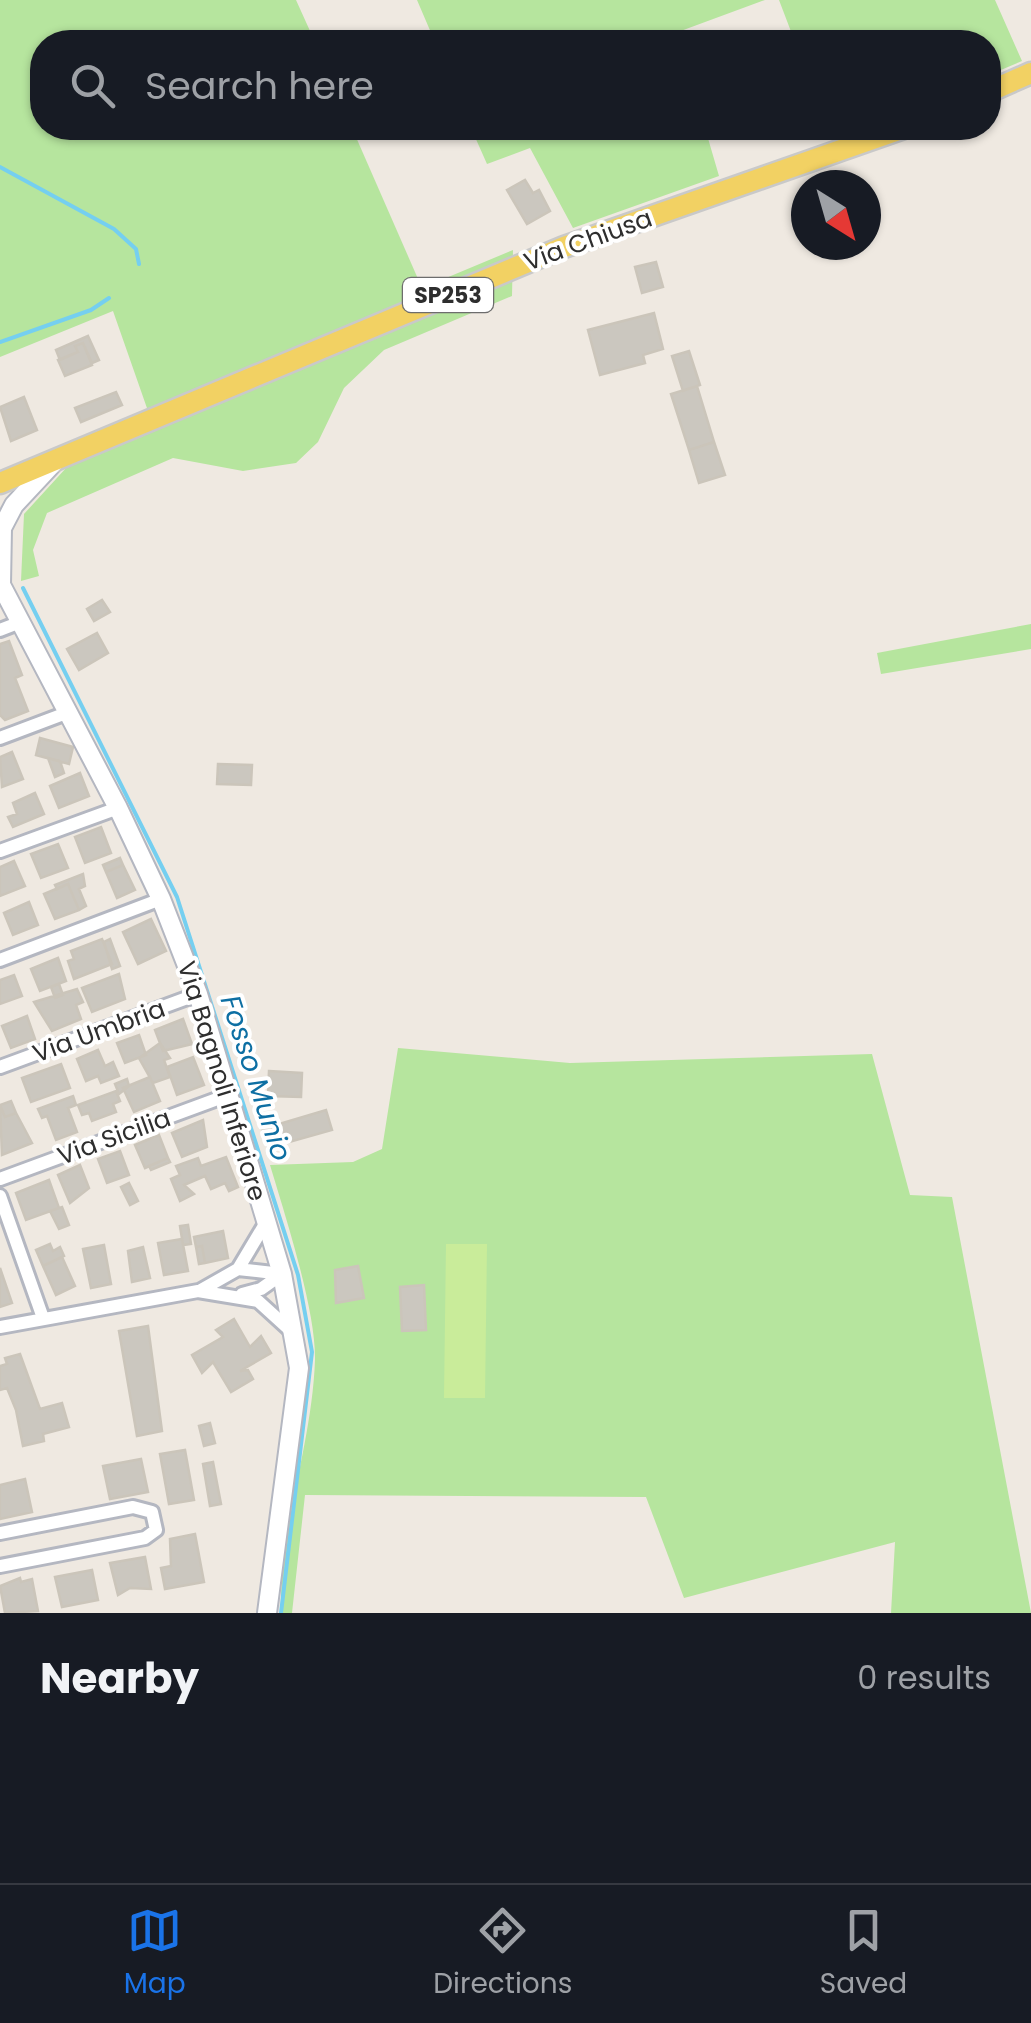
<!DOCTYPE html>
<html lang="en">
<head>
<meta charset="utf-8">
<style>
	:root { --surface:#171b24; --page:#242831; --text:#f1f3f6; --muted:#9ea1a6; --line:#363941; --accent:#1a73e8 }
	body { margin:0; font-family:Poppins,sans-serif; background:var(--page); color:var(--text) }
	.compass { position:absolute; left:791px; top:170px; width:90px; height:90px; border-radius:50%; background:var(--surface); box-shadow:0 2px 8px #0004; rotate:143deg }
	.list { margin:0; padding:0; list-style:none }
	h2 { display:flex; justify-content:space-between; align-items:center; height:130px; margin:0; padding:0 40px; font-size:42px }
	h2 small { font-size:32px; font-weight:400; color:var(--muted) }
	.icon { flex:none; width:55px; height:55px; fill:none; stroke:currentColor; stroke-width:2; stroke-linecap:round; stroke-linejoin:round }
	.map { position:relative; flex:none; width:1031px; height:1613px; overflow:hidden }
	.search { position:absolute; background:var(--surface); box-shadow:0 2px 8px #0004; left:30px; right:30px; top:30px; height:110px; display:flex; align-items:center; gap:25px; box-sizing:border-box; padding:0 35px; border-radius:40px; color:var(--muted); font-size:38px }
	.sheet { height:270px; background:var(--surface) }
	nav { display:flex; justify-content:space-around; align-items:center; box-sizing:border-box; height:140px; border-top:2px solid var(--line); background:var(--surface); font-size:28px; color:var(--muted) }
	nav a { display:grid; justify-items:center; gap:5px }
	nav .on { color:var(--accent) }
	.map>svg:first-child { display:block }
	.green { fill:#b6e59e }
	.pitch { fill:#c9ec9a }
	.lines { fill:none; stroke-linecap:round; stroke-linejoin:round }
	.stream { stroke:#75cff0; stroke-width:4 }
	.building { fill:#cbc7bf; stroke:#cbc5ba; stroke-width:2.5 }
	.street-casing { stroke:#b4b7c1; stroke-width:18 }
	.secondary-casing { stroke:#b4b7c1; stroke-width:22 }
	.primary-casing { stroke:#c9c9c9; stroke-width:25 }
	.street { stroke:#fff; stroke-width:12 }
	.secondary { stroke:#fff; stroke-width:18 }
	.primary { stroke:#f2d163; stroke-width:20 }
	.labels { text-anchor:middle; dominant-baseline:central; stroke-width:8; stroke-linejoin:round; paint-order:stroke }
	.shield { fill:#fff; stroke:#6d6d6d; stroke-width:2.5 }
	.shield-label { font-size:22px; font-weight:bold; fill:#2e2e2e }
	.street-label { font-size:25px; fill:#2e2e2e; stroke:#fff }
	.water-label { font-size:28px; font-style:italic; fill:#0d6fa3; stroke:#fff }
</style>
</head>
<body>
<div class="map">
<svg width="1031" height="1613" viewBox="0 0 1031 1613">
	<rect width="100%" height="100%" fill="#efe9e1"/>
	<path class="green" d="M 0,0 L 296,0 L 315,42 L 42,42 L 42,128 L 352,128 L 422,288 L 513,250 L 512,296 L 384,350 L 344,388 L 318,442 L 296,463 L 243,471 L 173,458 L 47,513 L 33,550 L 39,576 L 21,581 L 24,514 L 67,467 L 155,431 L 113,311 L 0,357 Z
		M 417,0 L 765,0 L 678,32 L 681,42 L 435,42 Z
		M 779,0 L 995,0 L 1022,61 L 989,75 L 988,42 L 795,42 Z
		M 471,128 L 705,128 L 719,176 L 573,228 L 530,148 L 487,164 Z
		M 1031,624 L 1031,649 L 881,674 L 877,653 Z
		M 398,1048 L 570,1063 L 872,1054 L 910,1195 L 952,1197 L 1031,1613 L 891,1613 L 895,1542 L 684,1598 L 646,1497 L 305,1495 L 292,1613 L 281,1613 C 279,1527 312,1446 315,1360 C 316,1310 285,1215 270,1165 L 353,1162 L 382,1149 Z"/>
	<path class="pitch" d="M 446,1244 L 487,1244 L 485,1398 L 444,1398 Z"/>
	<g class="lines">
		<path class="stream" d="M 0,167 L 114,229 L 136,249 L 139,264
			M 0,342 L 91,310 L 109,298
			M 23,588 L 177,897 L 298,1275 L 312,1352 L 281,1613"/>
	</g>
	<path class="building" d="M 525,180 L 533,193 L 539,190 L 550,211 L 527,224 L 507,190 Z
		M 656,262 L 663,287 L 642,293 L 635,267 Z
		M 654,313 L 663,349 L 643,355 L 645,363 L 600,375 L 588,330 Z
		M 88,336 L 99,360 L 92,363 L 83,343 L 75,346 L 78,352 L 60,360 L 56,350 Z
		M 83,343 L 92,365 L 65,376 L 58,360 L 78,352 L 75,346 Z
		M 689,351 L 700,385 L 683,391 L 672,356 Z
		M 697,386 L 714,442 L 689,450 L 671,394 Z
		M 116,392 L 122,405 L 81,422 L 75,408 Z
		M 24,397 L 37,430 L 11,441 L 0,407 Z
		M 714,442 L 725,475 L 699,483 L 689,450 Z
		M 102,600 L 110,612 L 94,621 L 87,609 Z
		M 97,633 L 108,653 L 79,670 L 67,649 Z
		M 9,641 L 22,675 L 15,678 L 28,711 L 5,720 L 0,715 L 0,644 Z
		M 40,738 L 73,747 L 69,764 L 36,755 Z
		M 12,752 L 23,779 L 2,787 L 0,757 Z
		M 48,758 L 60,761 L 64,773 L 55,777 Z
		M 218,764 L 252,765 L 251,785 L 217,784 Z
		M 80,773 L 89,796 L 59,808 L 50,786 Z
		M 35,793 L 44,814 L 13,827 L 8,817 L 17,814 L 13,803 Z
		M 101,827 L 111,853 L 85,863 L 75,837 Z
		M 58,844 L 68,868 L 41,878 L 31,854 Z
		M 120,858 L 123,865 L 106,872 L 103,865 Z
		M 14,861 L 25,886 L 0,896 L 0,867 Z
		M 123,865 L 135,890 L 117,898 L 106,872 Z
		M 83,874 L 85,886 L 79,889 L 86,906 L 79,910 L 68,884 L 57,889 L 55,885 Z
		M 68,884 L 79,910 L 55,919 L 44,894 Z
		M 29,902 L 38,925 L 13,935 L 4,913 Z
		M 151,919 L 166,951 L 138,964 L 123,932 Z
		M 102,939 L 112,964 L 74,979 L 68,961 L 74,959 L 71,951 Z
		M 110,939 L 120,966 L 112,969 L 104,942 Z
		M 58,958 L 66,981 L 40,991 L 31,969 Z
		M 119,974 L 125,999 L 92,1012 L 82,988 Z
		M 14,975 L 22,996 L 0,1004 L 0,980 Z
		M 59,984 L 63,995 L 55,998 L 51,987 Z
		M 77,989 L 83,1002 L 76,1005 L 81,1019 L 52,1031 L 34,1002 Z
		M 27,1016 L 35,1039 L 11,1048 L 2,1026 Z
		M 183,1019 L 192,1044 L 163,1051 L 155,1030 Z
		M 139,1035 L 146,1055 L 125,1063 L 117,1043 Z
		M 160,1043 L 170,1058 L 164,1060 L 170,1077 L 153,1083 L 139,1058 Z
		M 98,1050 L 105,1066 L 113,1062 L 119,1076 L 101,1083 L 98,1076 L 86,1081 L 77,1059 Z
		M 193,1057 L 204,1085 L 177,1095 L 167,1067 Z
		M 61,1064 L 70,1088 L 31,1102 L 22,1078 Z
		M 269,1071 L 302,1073 L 301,1097 L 268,1096 Z
		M 150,1077 L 160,1101 L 134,1112 L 123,1088 Z
		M 127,1079 L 129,1086 L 119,1094 L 115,1084 Z
		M 116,1091 L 120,1101 L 113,1104 L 116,1112 L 92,1121 L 89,1113 L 82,1115 L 78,1105 Z
		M 73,1096 L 76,1105 L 68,1108 L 77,1132 L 56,1140 L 47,1116 L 42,1118 L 38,1109 Z
		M 11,1101 L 16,1113 L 5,1117 L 0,1105 Z
		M 0,1106 L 5,1117 L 16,1113 L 32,1143 L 2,1155 Z
		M 326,1110 L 332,1130 L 268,1148 L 262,1129 Z
		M 203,1120 L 207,1147 L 182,1157 L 172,1133 Z
		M 159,1135 L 168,1158 L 145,1168 L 135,1145 Z
		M 120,1151 L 129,1175 L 107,1183 L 98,1159 Z
		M 226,1157 L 238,1187 L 229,1191 L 225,1183 L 211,1189 L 205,1176 L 184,1185 L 194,1194 L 180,1201 L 171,1179 L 180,1175 L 176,1166 L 198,1158 L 201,1166 Z
		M 168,1158 L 170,1162 L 151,1170 L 149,1166 Z
		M 80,1165 L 89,1188 L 70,1203 L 58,1175 Z
		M 49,1180 L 59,1208 L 26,1220 L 16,1193 Z
		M 129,1183 L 138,1201 L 130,1205 L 121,1187 Z
		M 62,1207 L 69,1225 L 59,1229 L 50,1211 Z
		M 188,1225 L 191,1244 L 183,1245 L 180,1226 Z
		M 223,1231 L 228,1258 L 205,1263 L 202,1246 L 196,1247 L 194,1237 Z
		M 182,1239 L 188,1271 L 164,1275 L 158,1243 Z
		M 50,1244 L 53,1251 L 60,1247 L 64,1256 L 43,1266 L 36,1250 Z
		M 104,1245 L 111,1284 L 91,1288 L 83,1249 Z
		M 202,1246 L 205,1263 L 199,1264 L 196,1247 Z
		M 143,1247 L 150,1278 L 132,1282 L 128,1251 Z
		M 62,1257 L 75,1286 L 56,1295 L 43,1266 Z
		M 358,1266 L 364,1298 L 336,1303 L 335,1270 Z
		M 0,1268 L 12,1303 L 0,1307 Z
		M 424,1285 L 426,1330 L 402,1331 L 400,1287 Z
		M 234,1319 L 250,1347 L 261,1336 L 271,1353 L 240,1371 L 248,1370 L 253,1379 L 231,1392 L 213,1362 L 202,1373 L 192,1355 L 223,1337 L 216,1330 Z
		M 148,1326 L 162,1431 L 137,1436 L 119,1331 Z
		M 20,1354 L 40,1409 L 62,1403 L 69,1427 L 43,1434 L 44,1441 L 23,1446 L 16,1410 L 7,1388 L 0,1390 L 0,1366 L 7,1364 L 5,1358 Z
		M 210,1423 L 215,1443 L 204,1446 L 199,1426 Z
		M 185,1450 L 194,1500 L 169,1504 L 160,1454 Z
		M 141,1459 L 148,1492 L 110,1499 L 103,1466 Z
		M 213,1462 L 221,1504 L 210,1506 L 203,1464 Z
		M 25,1479 L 32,1512 L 0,1519 L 0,1485 Z
		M 195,1534 L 204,1582 L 165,1589 L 161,1568 L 171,1566 L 170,1539 Z
		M 145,1557 L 151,1589 L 130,1588 L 118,1595 L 110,1563 Z
		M 92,1570 L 98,1600 L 62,1607 L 55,1577 Z
		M 20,1578 L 21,1582 L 32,1579 L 38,1611 L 5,1613 L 0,1586 Z"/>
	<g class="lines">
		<g class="street-casing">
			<path id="street" d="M 0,630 L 18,623
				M 0,738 L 69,712
				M 0,851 L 118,808
				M 0,960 L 161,899
				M 0,1067 L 198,994
				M 0,1179 L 228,1095
				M 0,1196 L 43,1318
				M 238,1269 L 282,1274 L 261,1289 L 242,1294
				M 201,1290 L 238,1269 L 265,1224
				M 0,1327 L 198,1291 L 258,1301 L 291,1331
				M 0,1533 L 133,1507 L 152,1512 L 156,1530 L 145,1538 L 0,1566"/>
		</g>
		<g class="secondary-casing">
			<path id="secondary" d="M 0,583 L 118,808 L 161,899 L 198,994 L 282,1274 L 299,1368 L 267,1613
				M 1,584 L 2,528 L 14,505 L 56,460"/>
		</g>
		<g class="primary-casing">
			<path id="primary" d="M 988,92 L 1031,73
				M 0,483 L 564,247 L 904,128"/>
		</g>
		<use href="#street" class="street"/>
		<use href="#secondary" class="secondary"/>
		<use href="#primary" class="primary"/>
	</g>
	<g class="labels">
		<rect class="shield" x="403" y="278" width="90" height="34" rx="8"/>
		<g class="shield-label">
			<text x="448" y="295">SP253</text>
		</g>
		<g class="street-label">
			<text transform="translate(588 240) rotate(-20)">Via Chiusa</text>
			<text transform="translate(99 1031) rotate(-20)">Via Umbria</text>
			<text transform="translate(222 1081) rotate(73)">Via Bagnoli Inferiore</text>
			<text transform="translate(114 1137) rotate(-20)">Via Sicilia</text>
		</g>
		<g class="water-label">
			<text transform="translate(256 1078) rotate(72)">Fosso Munio</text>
		</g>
	</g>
</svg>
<svg class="compass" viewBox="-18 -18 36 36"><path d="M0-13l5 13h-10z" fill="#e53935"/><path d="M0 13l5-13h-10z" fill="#9ea1a6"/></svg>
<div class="search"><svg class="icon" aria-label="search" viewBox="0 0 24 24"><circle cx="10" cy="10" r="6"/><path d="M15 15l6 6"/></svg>Search here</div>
</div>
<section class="sheet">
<h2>Nearby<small>0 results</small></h2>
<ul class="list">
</ul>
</section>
<nav>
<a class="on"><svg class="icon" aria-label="map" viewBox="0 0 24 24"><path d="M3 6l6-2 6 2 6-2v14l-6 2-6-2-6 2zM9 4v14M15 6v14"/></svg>Map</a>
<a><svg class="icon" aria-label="directions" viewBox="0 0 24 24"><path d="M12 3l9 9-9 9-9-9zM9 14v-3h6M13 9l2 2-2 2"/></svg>Directions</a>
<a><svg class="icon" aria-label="saved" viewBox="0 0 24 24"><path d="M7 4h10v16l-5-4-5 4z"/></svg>Saved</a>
</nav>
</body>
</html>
